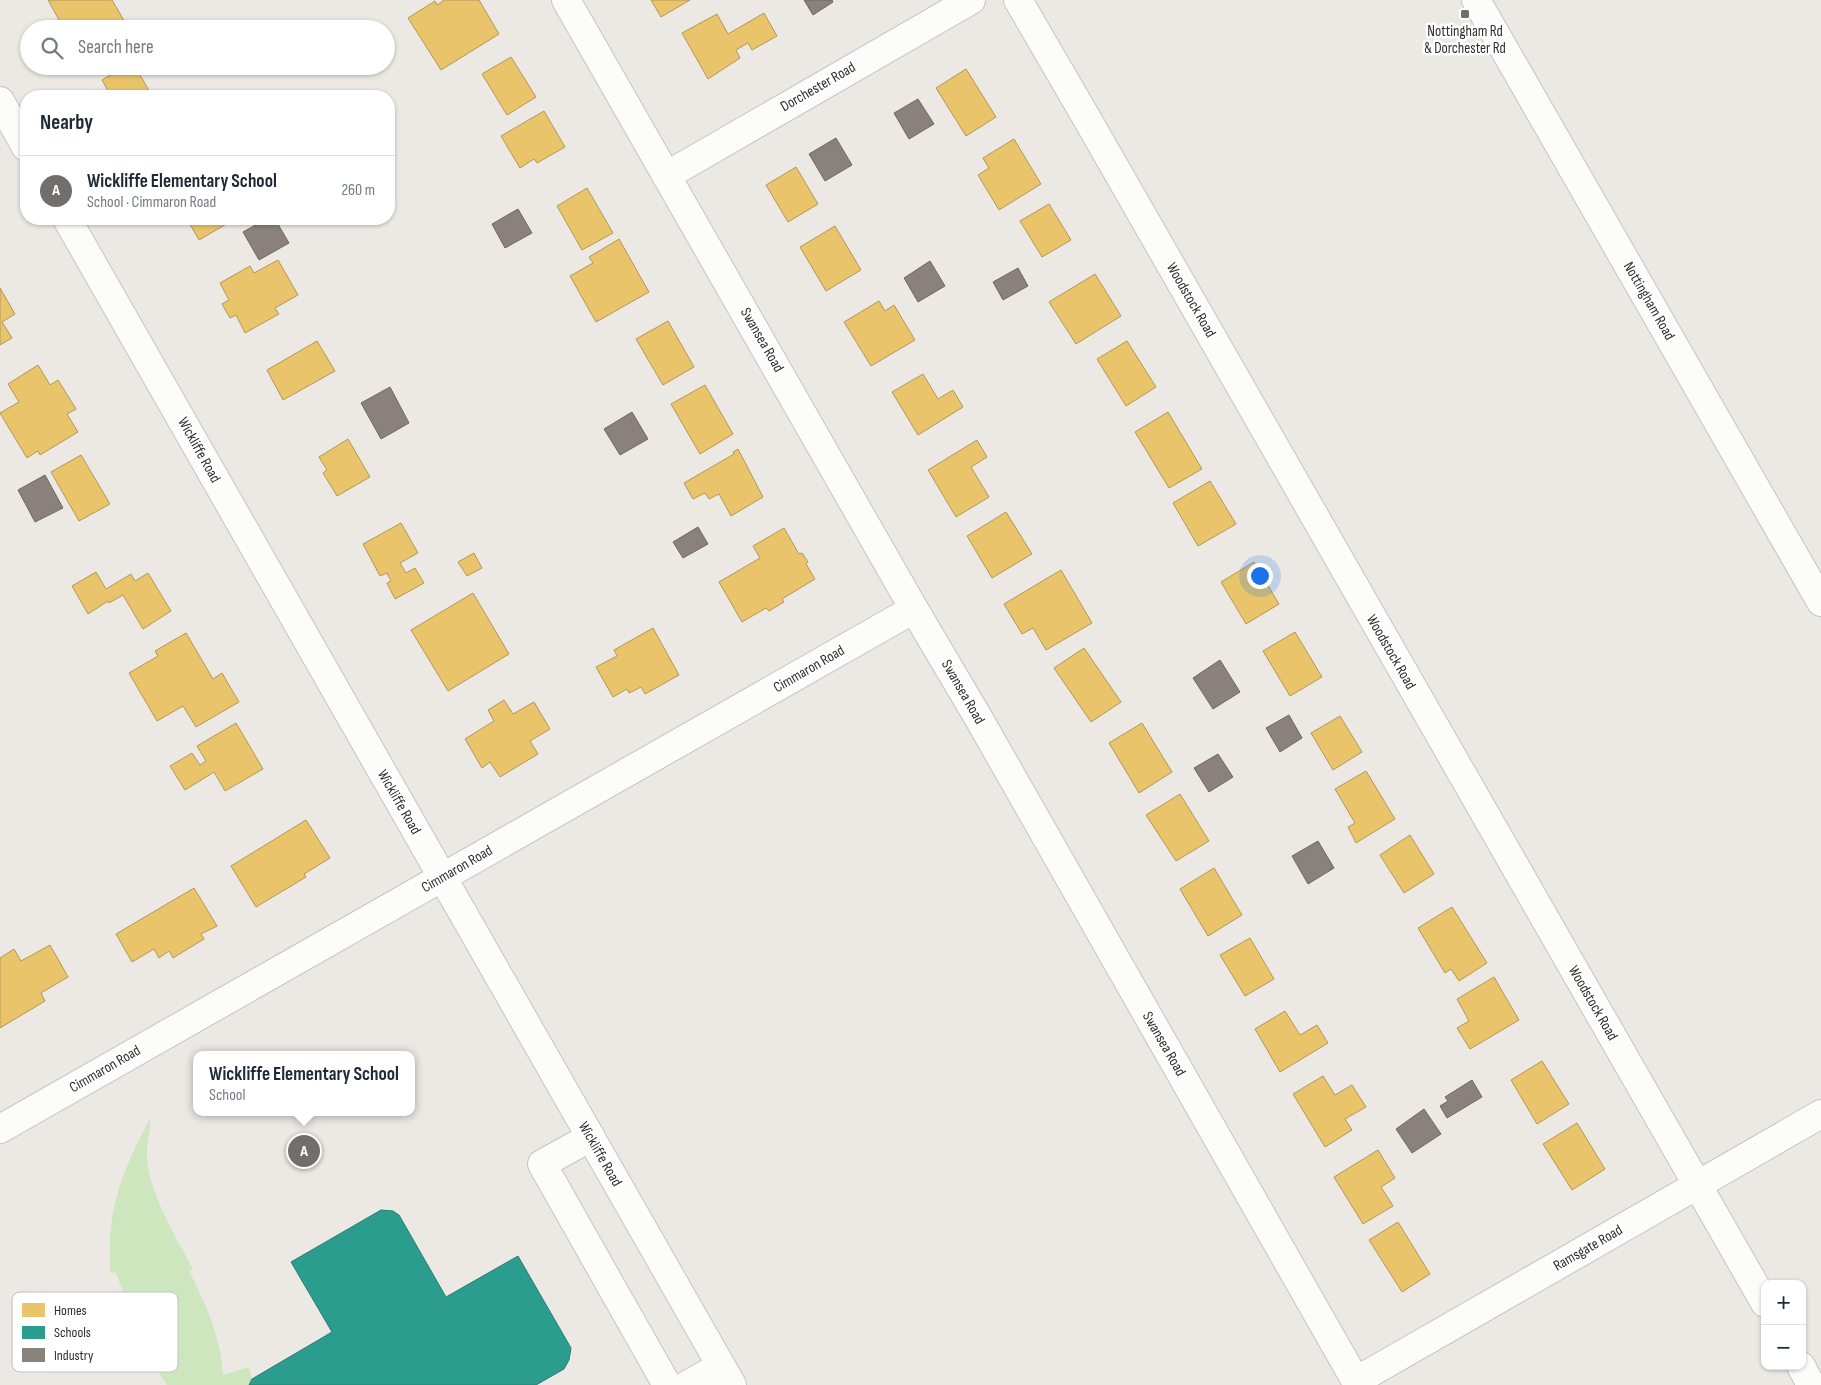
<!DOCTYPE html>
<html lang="en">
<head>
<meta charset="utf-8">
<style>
	:root { --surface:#fff; --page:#f6f6f7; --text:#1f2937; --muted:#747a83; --line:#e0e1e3; --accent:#706f6e }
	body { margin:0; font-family:"Sofia Sans Condensed",sans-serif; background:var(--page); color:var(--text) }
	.controls { position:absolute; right:15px; bottom:15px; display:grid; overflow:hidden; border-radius:10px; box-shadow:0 1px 4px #0004 }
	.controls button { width:45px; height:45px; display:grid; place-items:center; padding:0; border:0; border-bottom:1px solid var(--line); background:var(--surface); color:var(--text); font:25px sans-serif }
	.you { position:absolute; left:1259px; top:575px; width:18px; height:18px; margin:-12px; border:4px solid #fff; border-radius:50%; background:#1a73e8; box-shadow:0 0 0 8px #1a73e833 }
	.badge { display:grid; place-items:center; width:32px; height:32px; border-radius:50%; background:var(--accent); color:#fff; font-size:16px; font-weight:700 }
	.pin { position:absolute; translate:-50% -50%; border:2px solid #fff; box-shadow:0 1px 5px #0006 }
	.popup { position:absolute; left:193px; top:1051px; width:222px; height:65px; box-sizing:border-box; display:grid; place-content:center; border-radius:10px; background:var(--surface); filter:drop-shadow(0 1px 4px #0005); font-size:16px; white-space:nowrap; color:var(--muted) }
	.popup b { font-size:19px; color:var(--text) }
	.popup::after { content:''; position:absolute; left:50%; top:100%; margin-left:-10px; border:10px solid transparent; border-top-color:var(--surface) }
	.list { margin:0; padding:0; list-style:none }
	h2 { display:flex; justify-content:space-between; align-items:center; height:65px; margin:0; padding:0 20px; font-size:21px }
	h2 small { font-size:16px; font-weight:400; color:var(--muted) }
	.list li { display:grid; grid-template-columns:32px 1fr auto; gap:15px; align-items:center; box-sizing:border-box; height:70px; padding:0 20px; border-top:1px solid var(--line) }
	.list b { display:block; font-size:19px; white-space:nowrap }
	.list p { margin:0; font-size:16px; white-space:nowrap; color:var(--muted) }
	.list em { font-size:16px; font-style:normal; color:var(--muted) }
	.icon { flex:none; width:28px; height:28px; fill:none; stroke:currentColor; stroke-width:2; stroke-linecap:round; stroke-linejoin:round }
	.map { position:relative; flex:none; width:1821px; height:1385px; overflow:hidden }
	.search { position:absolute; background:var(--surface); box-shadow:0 1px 4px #0004; left:20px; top:20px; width:375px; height:55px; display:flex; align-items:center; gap:12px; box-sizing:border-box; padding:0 18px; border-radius:28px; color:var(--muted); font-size:19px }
	.panel { position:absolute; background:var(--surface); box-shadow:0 1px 4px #0004; left:20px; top:90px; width:375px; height:135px; border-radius:20px }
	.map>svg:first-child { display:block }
	.green { fill:#cee6be }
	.homes { fill:#e9c46a; stroke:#b19758 }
	.schools { fill:#2a9d8f; stroke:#2b7c72 }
	.industry { fill:#8a817c; stroke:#6e6865 }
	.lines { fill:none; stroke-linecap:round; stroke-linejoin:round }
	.minor-casing { stroke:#c5c4c5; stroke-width:30 }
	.minor { stroke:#fcfcfb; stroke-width:28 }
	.poi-dot { fill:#706f6e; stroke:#fff; stroke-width:2 }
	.labels { text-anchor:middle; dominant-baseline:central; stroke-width:5; stroke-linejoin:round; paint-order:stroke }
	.poi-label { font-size:15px; fill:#2e2e2e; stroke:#fff }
	.street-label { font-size:15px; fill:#2e2e2e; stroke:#fff }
	.key { fill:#fff; stroke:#c0c0c0; stroke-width:1 }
	.key-label { font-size:14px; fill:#2e2e2e }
</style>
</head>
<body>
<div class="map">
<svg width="1821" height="1385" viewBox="0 0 1821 1385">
	<rect width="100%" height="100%" fill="#ece8e4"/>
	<path class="green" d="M 151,1117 C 150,1131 146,1146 147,1159 C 149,1193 177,1239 193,1269 L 189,1271 C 206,1304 221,1338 223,1375 L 249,1367 L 252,1379 L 249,1385 L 167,1385 L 147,1354 L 116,1273 L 110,1272 C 110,1260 110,1249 110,1237 C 113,1193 130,1155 151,1117 Z"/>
	<path class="homes" d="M 48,0 L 112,0 L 126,24 L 117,29 L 64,29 Z
		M 444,0 L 479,0 L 499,34 L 441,70 L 408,18 L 435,1 L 437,5 Z
		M 651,0 L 690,0 L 661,17 Z
		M 764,13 L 777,36 L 752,50 L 748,43 L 736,50 L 740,58 L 708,79 L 682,33 L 717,14 L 728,34 Z
		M 511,57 L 536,97 L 507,115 L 482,74 Z
		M 126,66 L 135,66 L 152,96 L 111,96 L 102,80 Z
		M 966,69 L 996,117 L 966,136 L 936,88 Z
		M 544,111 L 565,147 L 537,163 L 534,159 L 520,168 L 501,136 Z
		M 1014,139 L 1041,184 L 999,210 L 978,175 L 989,168 L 983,158 Z
		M 796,167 L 818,204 L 788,222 L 766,185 Z
		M 587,188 L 613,233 L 582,250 L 557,206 Z
		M 1049,204 L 1071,240 L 1042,257 L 1020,221 Z
		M 187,219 L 235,219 L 199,240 Z
		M 835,226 L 861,270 L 826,291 L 800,247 Z
		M 619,239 L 649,292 L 596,322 L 570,276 L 593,263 L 589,257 Z
		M 278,260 L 298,295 L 275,308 L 279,314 L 245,333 L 236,315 L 230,318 L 222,304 L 229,300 L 220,283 L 250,266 L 254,273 Z
		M 1095,274 L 1121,316 L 1076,344 L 1049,302 Z
		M 0,288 L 15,314 L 2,322 L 12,338 L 0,345 Z
		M 879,301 L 885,311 L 894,305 L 915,340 L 871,366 L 844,322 Z
		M 668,321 L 694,367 L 663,385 L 636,339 Z
		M 317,341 L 335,371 L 283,400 L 267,370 Z
		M 1127,341 L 1156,387 L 1126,406 L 1097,359 Z
		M 38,365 L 50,385 L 58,380 L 76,409 L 67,414 L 78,432 L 40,455 L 38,451 L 27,458 L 0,413 L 19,402 L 8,384 Z
		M 923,374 L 938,399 L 953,390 L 963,407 L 918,435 L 892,392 Z
		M 705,385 L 733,434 L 700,454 L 671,404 Z
		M 1168,412 L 1202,469 L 1169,488 L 1135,432 Z
		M 348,439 L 370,477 L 337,496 L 323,473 L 327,470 L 319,457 Z
		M 977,440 L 987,457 L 971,467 L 989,497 L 956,517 L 928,470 Z
		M 738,449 L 763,497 L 731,516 L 719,494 L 709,499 L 705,493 L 693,499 L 684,483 L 734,454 L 733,452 Z
		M 81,455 L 110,504 L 79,521 L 51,472 Z
		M 1210,481 L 1236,524 L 1198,546 L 1173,503 Z
		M 1006,512 L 1032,554 L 992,578 L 967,536 Z
		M 401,523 L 418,553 L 400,563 L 406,573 L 415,568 L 424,583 L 395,599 L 387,583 L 391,581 L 387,573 L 380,576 L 363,544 Z
		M 784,528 L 799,554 L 802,553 L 808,562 L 806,564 L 815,579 L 782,599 L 784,602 L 769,611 L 766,608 L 742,622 L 719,582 L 760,558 L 753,546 Z
		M 474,553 L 482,568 L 467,576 L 458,562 Z
		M 1254,562 L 1279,604 L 1246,624 L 1221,582 Z
		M 1061,570 L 1092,623 L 1046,650 L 1033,628 L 1022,634 L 1004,604 Z
		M 96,572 L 106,589 L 131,574 L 135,581 L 148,573 L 171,611 L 143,629 L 123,595 L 109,603 L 108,601 L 88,614 L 72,586 Z
		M 473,593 L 509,654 L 448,691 L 411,630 Z
		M 653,628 L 679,675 L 645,694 L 641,687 L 629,693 L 627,689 L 613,697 L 596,667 L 617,656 L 614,650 Z
		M 1295,632 L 1322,677 L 1290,696 L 1263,651 Z
		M 186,633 L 213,679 L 222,673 L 239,702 L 196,727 L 183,706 L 157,721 L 129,673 L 158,656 L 155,651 Z
		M 1084,648 L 1121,702 L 1091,722 L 1054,668 Z
		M 504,700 L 513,714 L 534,702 L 550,729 L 530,741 L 538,754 L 500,777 L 490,762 L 482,768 L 465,739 L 494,721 L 488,710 Z
		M 1340,716 L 1362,752 L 1333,770 L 1311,733 Z
		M 236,723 L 263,769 L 225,791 L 214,772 L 185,790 L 170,766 L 192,753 L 200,765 L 206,761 L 197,746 Z
		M 1142,723 L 1172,772 L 1139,793 L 1109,743 Z
		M 1366,771 L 1395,819 L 1356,843 L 1348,827 L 1355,823 L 1335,789 Z
		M 1180,794 L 1209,841 L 1176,861 L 1146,815 Z
		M 306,820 L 330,858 L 304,874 L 306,877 L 256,907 L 231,866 Z
		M 1410,835 L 1434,874 L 1404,893 L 1380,855 Z
		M 1214,868 L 1242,915 L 1208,936 L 1180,889 Z
		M 194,888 L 217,926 L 201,934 L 204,939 L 173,958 L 169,951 L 159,958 L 154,949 L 132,962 L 116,934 Z
		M 1452,907 L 1487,963 L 1459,981 L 1451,969 L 1445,973 L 1418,928 Z
		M 1250,938 L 1274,979 L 1245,996 L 1220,955 Z
		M 50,945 L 68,977 L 41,993 L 45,1001 L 0,1028 L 0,958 L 14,949 L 21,961 Z
		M 1494,977 L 1519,1020 L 1470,1049 L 1457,1028 L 1469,1021 L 1457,999 Z
		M 1285,1011 L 1300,1035 L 1317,1025 L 1328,1043 L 1280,1072 L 1255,1029 Z
		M 1542,1061 L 1569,1104 L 1537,1124 L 1511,1080 Z
		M 1323,1076 L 1335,1095 L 1352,1085 L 1366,1107 L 1345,1119 L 1352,1130 L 1325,1147 L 1293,1094 Z
		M 1577,1123 L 1605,1169 L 1572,1190 L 1543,1144 Z
		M 1378,1150 L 1395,1178 L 1381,1187 L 1393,1206 L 1363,1224 L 1334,1177 Z
		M 1398,1222 L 1430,1274 L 1402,1292 L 1369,1240 Z"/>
	<path class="schools" d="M 381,1210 L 393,1211 L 399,1215 L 446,1297 L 518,1256 L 571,1348 L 569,1360 L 564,1369 L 536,1385 L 249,1385 L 252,1379 L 332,1332 L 291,1262 Z"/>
	<path class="industry" d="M 804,0 L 832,0 L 833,2 L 813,15 Z
		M 918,99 L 934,124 L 909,139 L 894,113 Z
		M 836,138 L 852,165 L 825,181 L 809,154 Z
		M 518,209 L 532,233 L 505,248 L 492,224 Z
		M 266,219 L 275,219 L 289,243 L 259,260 L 243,232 Z
		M 930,261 L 945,286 L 918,302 L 904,278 Z
		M 1018,268 L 1028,286 L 1003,300 L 993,282 Z
		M 390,387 L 409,423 L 381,439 L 361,403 Z
		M 632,412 L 648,439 L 620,455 L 604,429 Z
		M 45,475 L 63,508 L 35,522 L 18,490 Z
		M 698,527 L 708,544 L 683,558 L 673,542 Z
		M 1220,660 L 1240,692 L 1213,709 L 1193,678 Z
		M 1289,715 L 1302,738 L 1280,752 L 1266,728 Z
		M 1218,754 L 1233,777 L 1209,792 L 1194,768 Z
		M 1318,841 L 1334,868 L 1308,884 L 1292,856 Z
		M 1472,1080 L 1482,1097 L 1447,1118 L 1440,1106 L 1448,1101 L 1445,1097 Z
		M 1424,1109 L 1441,1134 L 1412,1153 L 1396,1129 Z"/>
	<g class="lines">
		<g class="minor-casing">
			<path id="minor" d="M 566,0 L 914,609 L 979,719 L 1358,1385
				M 1018,0 L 1086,117 L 1765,1303
				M 1476,0 L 1821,602
				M 0,101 L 26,147
				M 666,176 L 971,0
				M 67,219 L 732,1385
				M 0,1129 L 914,609
				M 591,1137 L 542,1164 L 667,1385
				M 1801,1366 L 1811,1385
				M 1356,1381 L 1821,1114
				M 687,1385 L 721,1366"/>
		</g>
		<use href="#minor" class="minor"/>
	</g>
	<rect class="poi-dot" x="1460" y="9" width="10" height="10" rx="2.5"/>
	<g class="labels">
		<g class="poi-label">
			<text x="1465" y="31">Nottingham Rd<tspan x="1465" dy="17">&amp; Dorchester Rd</tspan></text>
		</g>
		<g class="street-label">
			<text transform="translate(818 87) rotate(-30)">Dorchester Road</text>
			<text transform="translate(1191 300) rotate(60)">Woodstock Road</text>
			<text transform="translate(1649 301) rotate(60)">Nottingham Road</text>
			<text transform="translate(762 340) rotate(60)">Swansea Road</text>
			<text transform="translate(199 450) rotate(61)">Wickliffe Road</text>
			<text transform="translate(1391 652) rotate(60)">Woodstock Road</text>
			<text transform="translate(809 669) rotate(-30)">Cimmaron Road</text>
			<text transform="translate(963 692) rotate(60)">Swansea Road</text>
			<text transform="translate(399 802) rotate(60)">Wickliffe Road</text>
			<text transform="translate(457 869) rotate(-30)">Cimmaron Road</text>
			<text transform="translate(1593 1003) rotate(60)">Woodstock Road</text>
			<text transform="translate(1164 1044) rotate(60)">Swansea Road</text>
			<text transform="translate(105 1069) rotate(-30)">Cimmaron Road</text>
			<text transform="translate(600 1154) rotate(60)">Wickliffe Road</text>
			<text transform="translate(1588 1248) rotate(-30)">Ramsgate Road</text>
		</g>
	</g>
	<rect x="12" y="1292" width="166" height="80" rx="8" class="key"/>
	<rect x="22" y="1303" width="23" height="14" fill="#e9c46a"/>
	<rect x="22" y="1326" width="23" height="13" fill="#2a9d8f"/>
	<rect x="22" y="1348" width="23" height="14" fill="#8a817c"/>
	<g class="key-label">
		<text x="54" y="1315">Homes</text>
		<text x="54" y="1337">Schools</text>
		<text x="54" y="1360">Industry</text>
	</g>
</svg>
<div class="controls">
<button>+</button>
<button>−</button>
</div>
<div class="you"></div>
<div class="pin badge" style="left:304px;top:1151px">A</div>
<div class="popup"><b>Wickliffe Elementary School</b>School</div>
<div class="search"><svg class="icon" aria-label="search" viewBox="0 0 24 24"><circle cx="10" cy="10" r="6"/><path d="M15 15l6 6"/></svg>Search here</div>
<section class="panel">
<h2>Nearby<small></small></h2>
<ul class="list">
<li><span class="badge">A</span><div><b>Wickliffe Elementary School</b><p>School · Cimmaron Road</p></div><em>260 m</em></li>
</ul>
</section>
</div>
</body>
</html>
